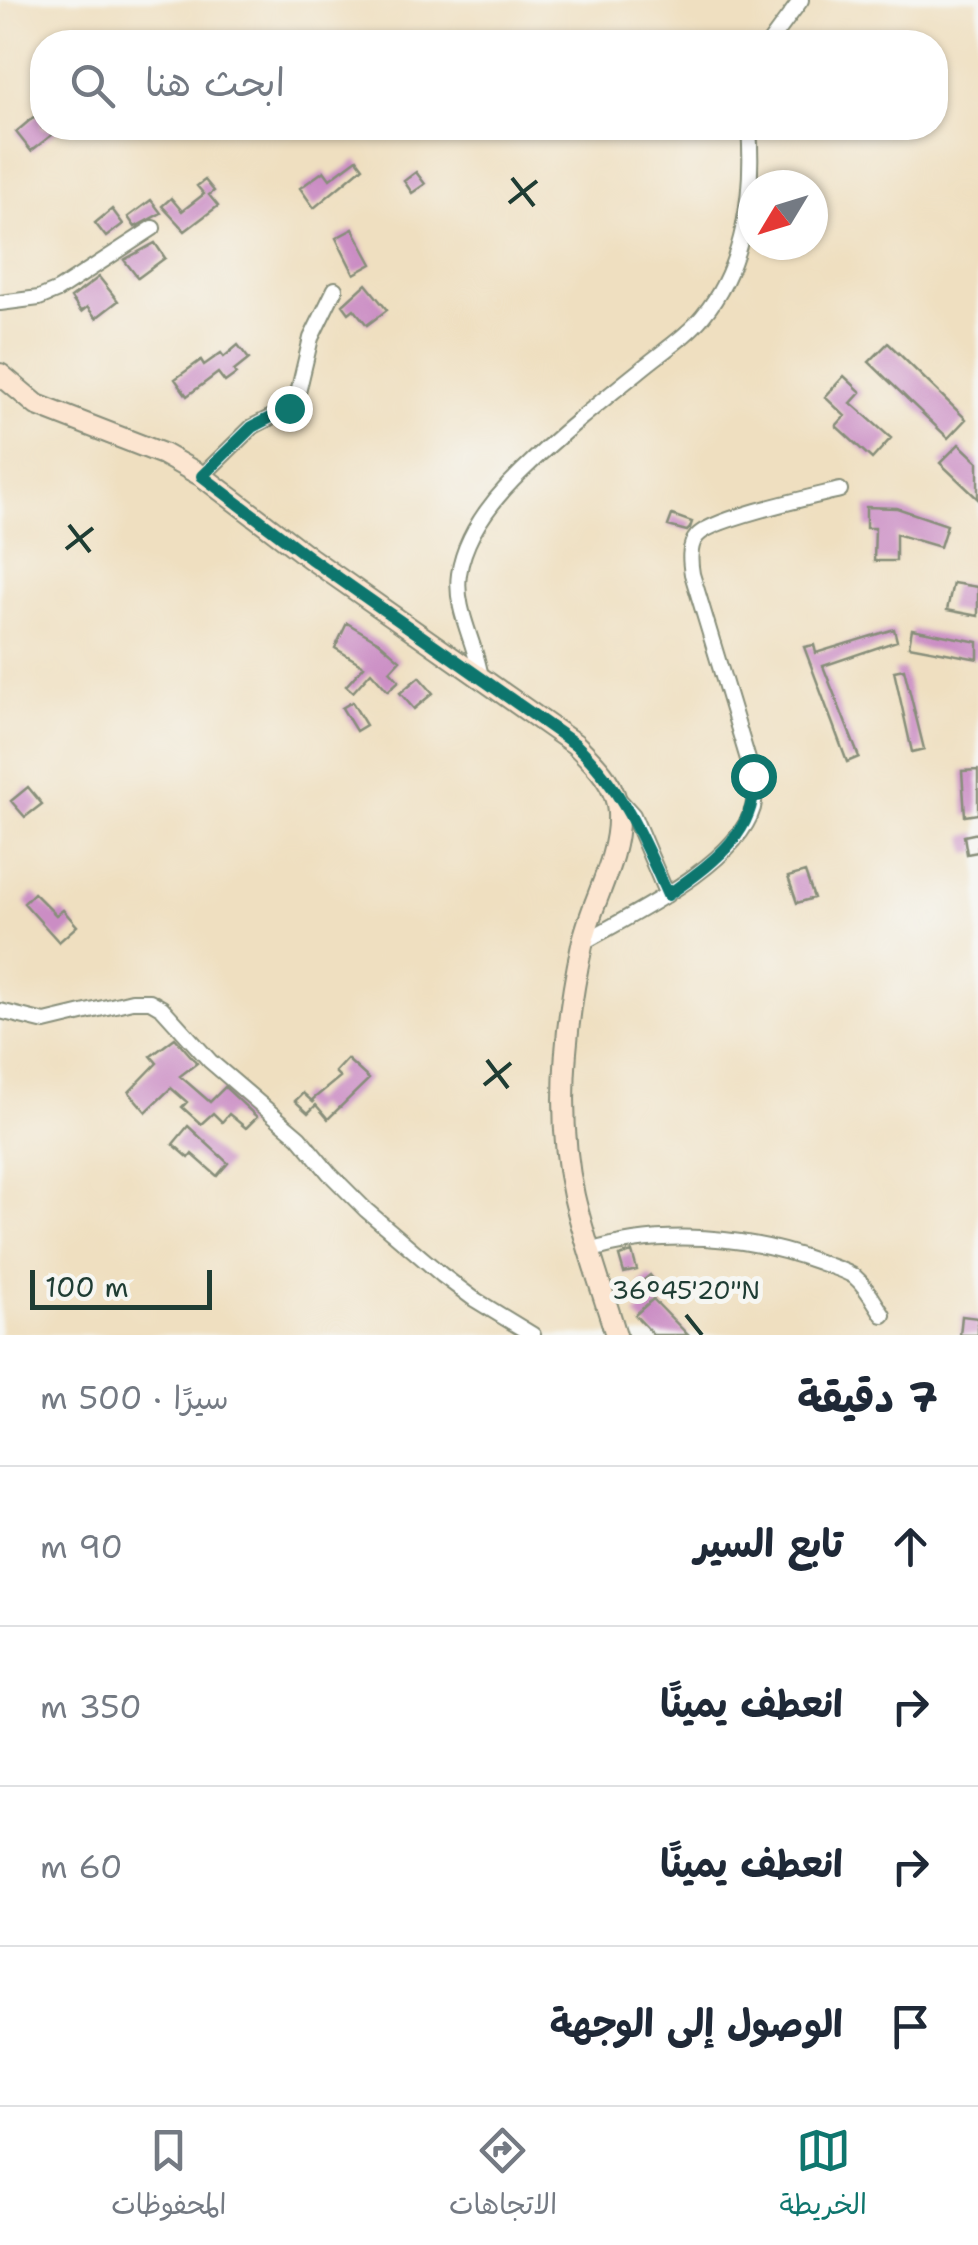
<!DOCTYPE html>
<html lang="ar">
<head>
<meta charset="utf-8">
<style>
	:root { --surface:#fff; --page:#f2f2f3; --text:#1f2937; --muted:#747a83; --line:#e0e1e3; --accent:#0f766e }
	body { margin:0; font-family:"Shantell Sans","Playpen Sans Arabic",sans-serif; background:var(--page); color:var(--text); direction:rtl }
	.compass { position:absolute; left:738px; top:170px; width:90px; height:90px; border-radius:50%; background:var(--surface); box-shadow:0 2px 8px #0004; rotate:232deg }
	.scale { position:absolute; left:30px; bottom:25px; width:182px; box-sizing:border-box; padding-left:10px; border:5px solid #1f3d34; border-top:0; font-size:28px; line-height:35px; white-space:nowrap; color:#1f3d34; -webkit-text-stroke:8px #f6f6f2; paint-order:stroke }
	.stop { position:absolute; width:30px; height:30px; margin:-22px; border:8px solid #0f766e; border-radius:50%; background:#fff }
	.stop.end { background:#0f766e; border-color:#fff; box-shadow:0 2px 10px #0008 }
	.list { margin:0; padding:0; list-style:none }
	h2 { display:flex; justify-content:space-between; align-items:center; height:130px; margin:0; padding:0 40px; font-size:42px }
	h2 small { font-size:32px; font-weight:400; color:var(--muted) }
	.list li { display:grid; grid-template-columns:65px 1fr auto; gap:30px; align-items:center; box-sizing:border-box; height:160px; padding:0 40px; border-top:2px solid var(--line) }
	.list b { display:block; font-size:38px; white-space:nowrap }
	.list em { font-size:32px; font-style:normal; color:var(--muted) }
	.icon { flex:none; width:55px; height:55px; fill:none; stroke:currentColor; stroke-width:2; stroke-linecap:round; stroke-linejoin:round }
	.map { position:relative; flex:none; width:978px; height:1335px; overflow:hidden; direction:ltr }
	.search { position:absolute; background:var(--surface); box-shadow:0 2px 8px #0004; left:30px; right:30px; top:30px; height:110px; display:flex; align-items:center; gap:25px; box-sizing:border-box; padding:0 35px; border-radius:40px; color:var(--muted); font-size:38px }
	.sheet { height:770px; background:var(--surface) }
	nav { display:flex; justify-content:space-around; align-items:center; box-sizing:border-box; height:140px; border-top:2px solid var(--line); background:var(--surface); font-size:28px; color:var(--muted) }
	nav a { display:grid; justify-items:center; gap:5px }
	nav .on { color:var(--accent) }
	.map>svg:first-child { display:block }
	.building { fill:#cb8dc4 }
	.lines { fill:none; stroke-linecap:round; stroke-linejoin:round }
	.street-casing { stroke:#878e7a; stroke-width:18 }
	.secondary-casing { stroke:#878e7a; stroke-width:24 }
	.street { stroke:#fff; stroke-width:14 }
	.secondary { stroke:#fce5d0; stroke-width:20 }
	.route { stroke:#0f766e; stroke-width:12 }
	.ticks { fill:none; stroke:#1f3d34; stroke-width:4 }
	.ticks-label { font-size:25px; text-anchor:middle; fill:#1f3d34; stroke:#f6f6f2; stroke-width:10; stroke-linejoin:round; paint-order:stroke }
</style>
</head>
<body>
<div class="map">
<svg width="978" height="1335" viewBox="0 0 978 1335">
	<rect width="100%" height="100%" fill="#f6f6f2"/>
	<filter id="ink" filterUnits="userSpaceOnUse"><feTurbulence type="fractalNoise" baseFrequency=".01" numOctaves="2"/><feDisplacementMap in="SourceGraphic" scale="20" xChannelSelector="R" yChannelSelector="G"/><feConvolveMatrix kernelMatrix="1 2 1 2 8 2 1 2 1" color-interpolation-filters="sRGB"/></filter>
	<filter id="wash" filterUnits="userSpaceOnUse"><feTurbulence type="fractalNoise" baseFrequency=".0048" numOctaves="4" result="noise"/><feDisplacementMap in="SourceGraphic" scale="40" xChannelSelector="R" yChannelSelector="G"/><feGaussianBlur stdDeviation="2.25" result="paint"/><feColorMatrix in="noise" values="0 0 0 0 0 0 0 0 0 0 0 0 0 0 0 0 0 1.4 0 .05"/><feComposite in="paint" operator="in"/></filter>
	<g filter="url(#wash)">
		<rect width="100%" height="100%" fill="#efdfc0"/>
		<g id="blocks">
			<path class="building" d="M 42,110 L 42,128 L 61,128 L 31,151 L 16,132 Z
				M 357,159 L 363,167 L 314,208 L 300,188 L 324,171 L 330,179 Z
				M 416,172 L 425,184 L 412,193 L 404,181 Z
				M 205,180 L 214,191 L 209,195 L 218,206 L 185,231 L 162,206 L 171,198 L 182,211 L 204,194 L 197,186 Z
				M 151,200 L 161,213 L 135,227 L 128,217 Z
				M 112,209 L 123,224 L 106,237 L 95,223 Z
				M 353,229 L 372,264 L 354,274 L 336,238 Z
				M 155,243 L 165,258 L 138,278 L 124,260 Z
				M 99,277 L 118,301 L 96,318 L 87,307 L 81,312 L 71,298 Z
				M 366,284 L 387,310 L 367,325 L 354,309 L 349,313 L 343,305 Z
				M 888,343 L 966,419 L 948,438 L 869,362 Z
				M 238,345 L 249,359 L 234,371 L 236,374 L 225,382 L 218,373 L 187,396 L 175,379 L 201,360 L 204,365 L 221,353 L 224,357 Z
				M 844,376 L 861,392 L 851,403 L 891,438 L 872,459 L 836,426 L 845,416 L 825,397 Z
				M 959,444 L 978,462 L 978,499 L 940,463 Z
				M 866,507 L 897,508 L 947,525 L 940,547 L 896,534 L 896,561 L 874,561 L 875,528 L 866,528 Z
				M 672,515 L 692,522 L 690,528 L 687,531 L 668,526 Z
				M 953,583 L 978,587 L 978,616 L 947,610 Z
				M 347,623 L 379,642 L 400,660 L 390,671 L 399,681 L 388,691 L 371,672 L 353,692 L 346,686 L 364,666 L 335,648 Z
				M 894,629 L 897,641 L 823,666 L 859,757 L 847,762 L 804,647 L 814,645 L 816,653 Z
				M 912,629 L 978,642 L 978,659 L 909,646 Z
				M 904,669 L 924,749 L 912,752 L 894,671 Z
				M 419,677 L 433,693 L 414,709 L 400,693 Z
				M 352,702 L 366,725 L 356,731 L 342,708 Z
				M 978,770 L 978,814 L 965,816 L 962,771 Z
				M 28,787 L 42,804 L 25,817 L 11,801 Z
				M 978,833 L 978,852 L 967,854 L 964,836 Z
				M 805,872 L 814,898 L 797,903 L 788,877 Z
				M 34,893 L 56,915 L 63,910 L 77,926 L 59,942 L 24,903 Z
				M 175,1038 L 197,1063 L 180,1076 L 210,1102 L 225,1087 L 257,1117 L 246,1128 L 229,1114 L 222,1122 L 213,1113 L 201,1124 L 182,1107 L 187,1102 L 171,1088 L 146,1112 L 129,1092 L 157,1063 L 151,1056 Z
				M 347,1059 L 369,1079 L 328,1119 L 316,1105 L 308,1113 L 295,1101 L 303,1093 L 314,1103 L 312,1100 L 340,1077 L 335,1072 Z
				M 188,1126 L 228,1163 L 217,1176 L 192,1154 L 189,1158 L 173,1144 Z
				M 632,1252 L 637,1270 L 624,1273 L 619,1256 Z
				M 650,1275 L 659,1286 L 648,1295 L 639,1284 Z
				M 653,1299 L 688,1335 L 654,1335 L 635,1315 Z
				M 962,1316 L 978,1318 L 978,1335 L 960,1335 Z"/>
		</g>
	</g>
	<g filter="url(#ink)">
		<use href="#blocks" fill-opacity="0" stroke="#878e7a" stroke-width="2.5"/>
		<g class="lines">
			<g class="street-casing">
				<path id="street" d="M 770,42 L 801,0
					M 0,303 L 39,298 L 58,290 L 153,228
					M 202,476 L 252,427 L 289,408 L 297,397 L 311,338 L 335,289
					M 481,678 C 476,643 454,610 459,574 C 465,534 495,497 522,471 C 559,435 599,403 639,371 C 660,353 685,338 703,316 C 745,265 754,191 749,128
					M 615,795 L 633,815 L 667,895
					M 582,943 C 632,914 736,865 753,808 C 756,797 754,787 753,776 L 692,574 C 690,562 688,546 697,536 C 712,518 812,497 840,490
					M 0,1011 L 45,1022 L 132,1001 L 150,1001 L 162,1008 L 210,1061 L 299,1137 L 329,1173 L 366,1210 L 442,1275 L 474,1299 L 533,1335
					M 589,1251 C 662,1228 748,1236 819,1262 C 831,1267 845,1270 855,1277 C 867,1287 875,1303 883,1315"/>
			</g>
			<g class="secondary-casing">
				<path id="secondary" d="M 0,374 L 37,405 L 163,454 L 202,476 L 310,558 L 575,744 C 594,763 617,784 618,813 C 620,860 591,901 582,945 C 565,1025 556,1116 574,1196 C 585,1243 602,1289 616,1335"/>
			</g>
			<use href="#street" class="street"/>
			<use href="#secondary" class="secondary"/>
		</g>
	</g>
	<g class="lines" filter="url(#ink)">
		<path class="route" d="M 289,408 L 252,427 L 202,476 L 310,558 L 575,744 C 623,790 641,835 668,895 C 709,865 759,833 753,776"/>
	</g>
	<path class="ticks" d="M 512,178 L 534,206M 509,203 L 537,181M 69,525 L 90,552M 66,549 L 93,528M 487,1060 L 508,1088M 484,1085 L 511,1063M 686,1315 L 702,1335"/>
	<g class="ticks-label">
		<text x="686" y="1299">36°45'20"N</text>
	</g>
</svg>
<svg class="compass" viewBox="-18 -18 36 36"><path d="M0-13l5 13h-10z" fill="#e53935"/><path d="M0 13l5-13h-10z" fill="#747a83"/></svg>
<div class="scale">100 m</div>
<div class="stop" style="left:753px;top:776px"></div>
<div class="stop end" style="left:289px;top:408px"></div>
<div class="search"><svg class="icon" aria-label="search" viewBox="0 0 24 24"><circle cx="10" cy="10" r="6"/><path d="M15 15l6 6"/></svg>ابحث هنا</div>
</div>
<section class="sheet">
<h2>7 دقيقة<small>سيرًا · 500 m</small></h2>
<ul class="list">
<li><svg class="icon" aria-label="ahead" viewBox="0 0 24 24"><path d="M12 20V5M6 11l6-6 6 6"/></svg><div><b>تابع السير</b></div><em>90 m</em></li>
<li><svg class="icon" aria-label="right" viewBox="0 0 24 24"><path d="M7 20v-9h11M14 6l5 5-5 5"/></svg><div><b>انعطف يمينًا</b></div><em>350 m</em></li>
<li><svg class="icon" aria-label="right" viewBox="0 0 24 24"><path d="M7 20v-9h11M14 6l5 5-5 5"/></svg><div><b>انعطف يمينًا</b></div><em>60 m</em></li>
<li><svg class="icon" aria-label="arrive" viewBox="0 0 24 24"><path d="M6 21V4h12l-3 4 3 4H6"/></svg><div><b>الوصول إلى الوجهة</b></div></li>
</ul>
</section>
<nav>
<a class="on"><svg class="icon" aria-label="map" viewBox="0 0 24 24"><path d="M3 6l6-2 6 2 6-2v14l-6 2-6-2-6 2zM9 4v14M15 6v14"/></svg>الخريطة</a>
<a><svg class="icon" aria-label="directions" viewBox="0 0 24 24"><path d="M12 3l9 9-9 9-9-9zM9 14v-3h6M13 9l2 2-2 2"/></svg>الاتجاهات</a>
<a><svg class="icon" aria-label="saved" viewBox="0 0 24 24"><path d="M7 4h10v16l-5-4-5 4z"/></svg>المحفوظات</a>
</nav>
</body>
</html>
